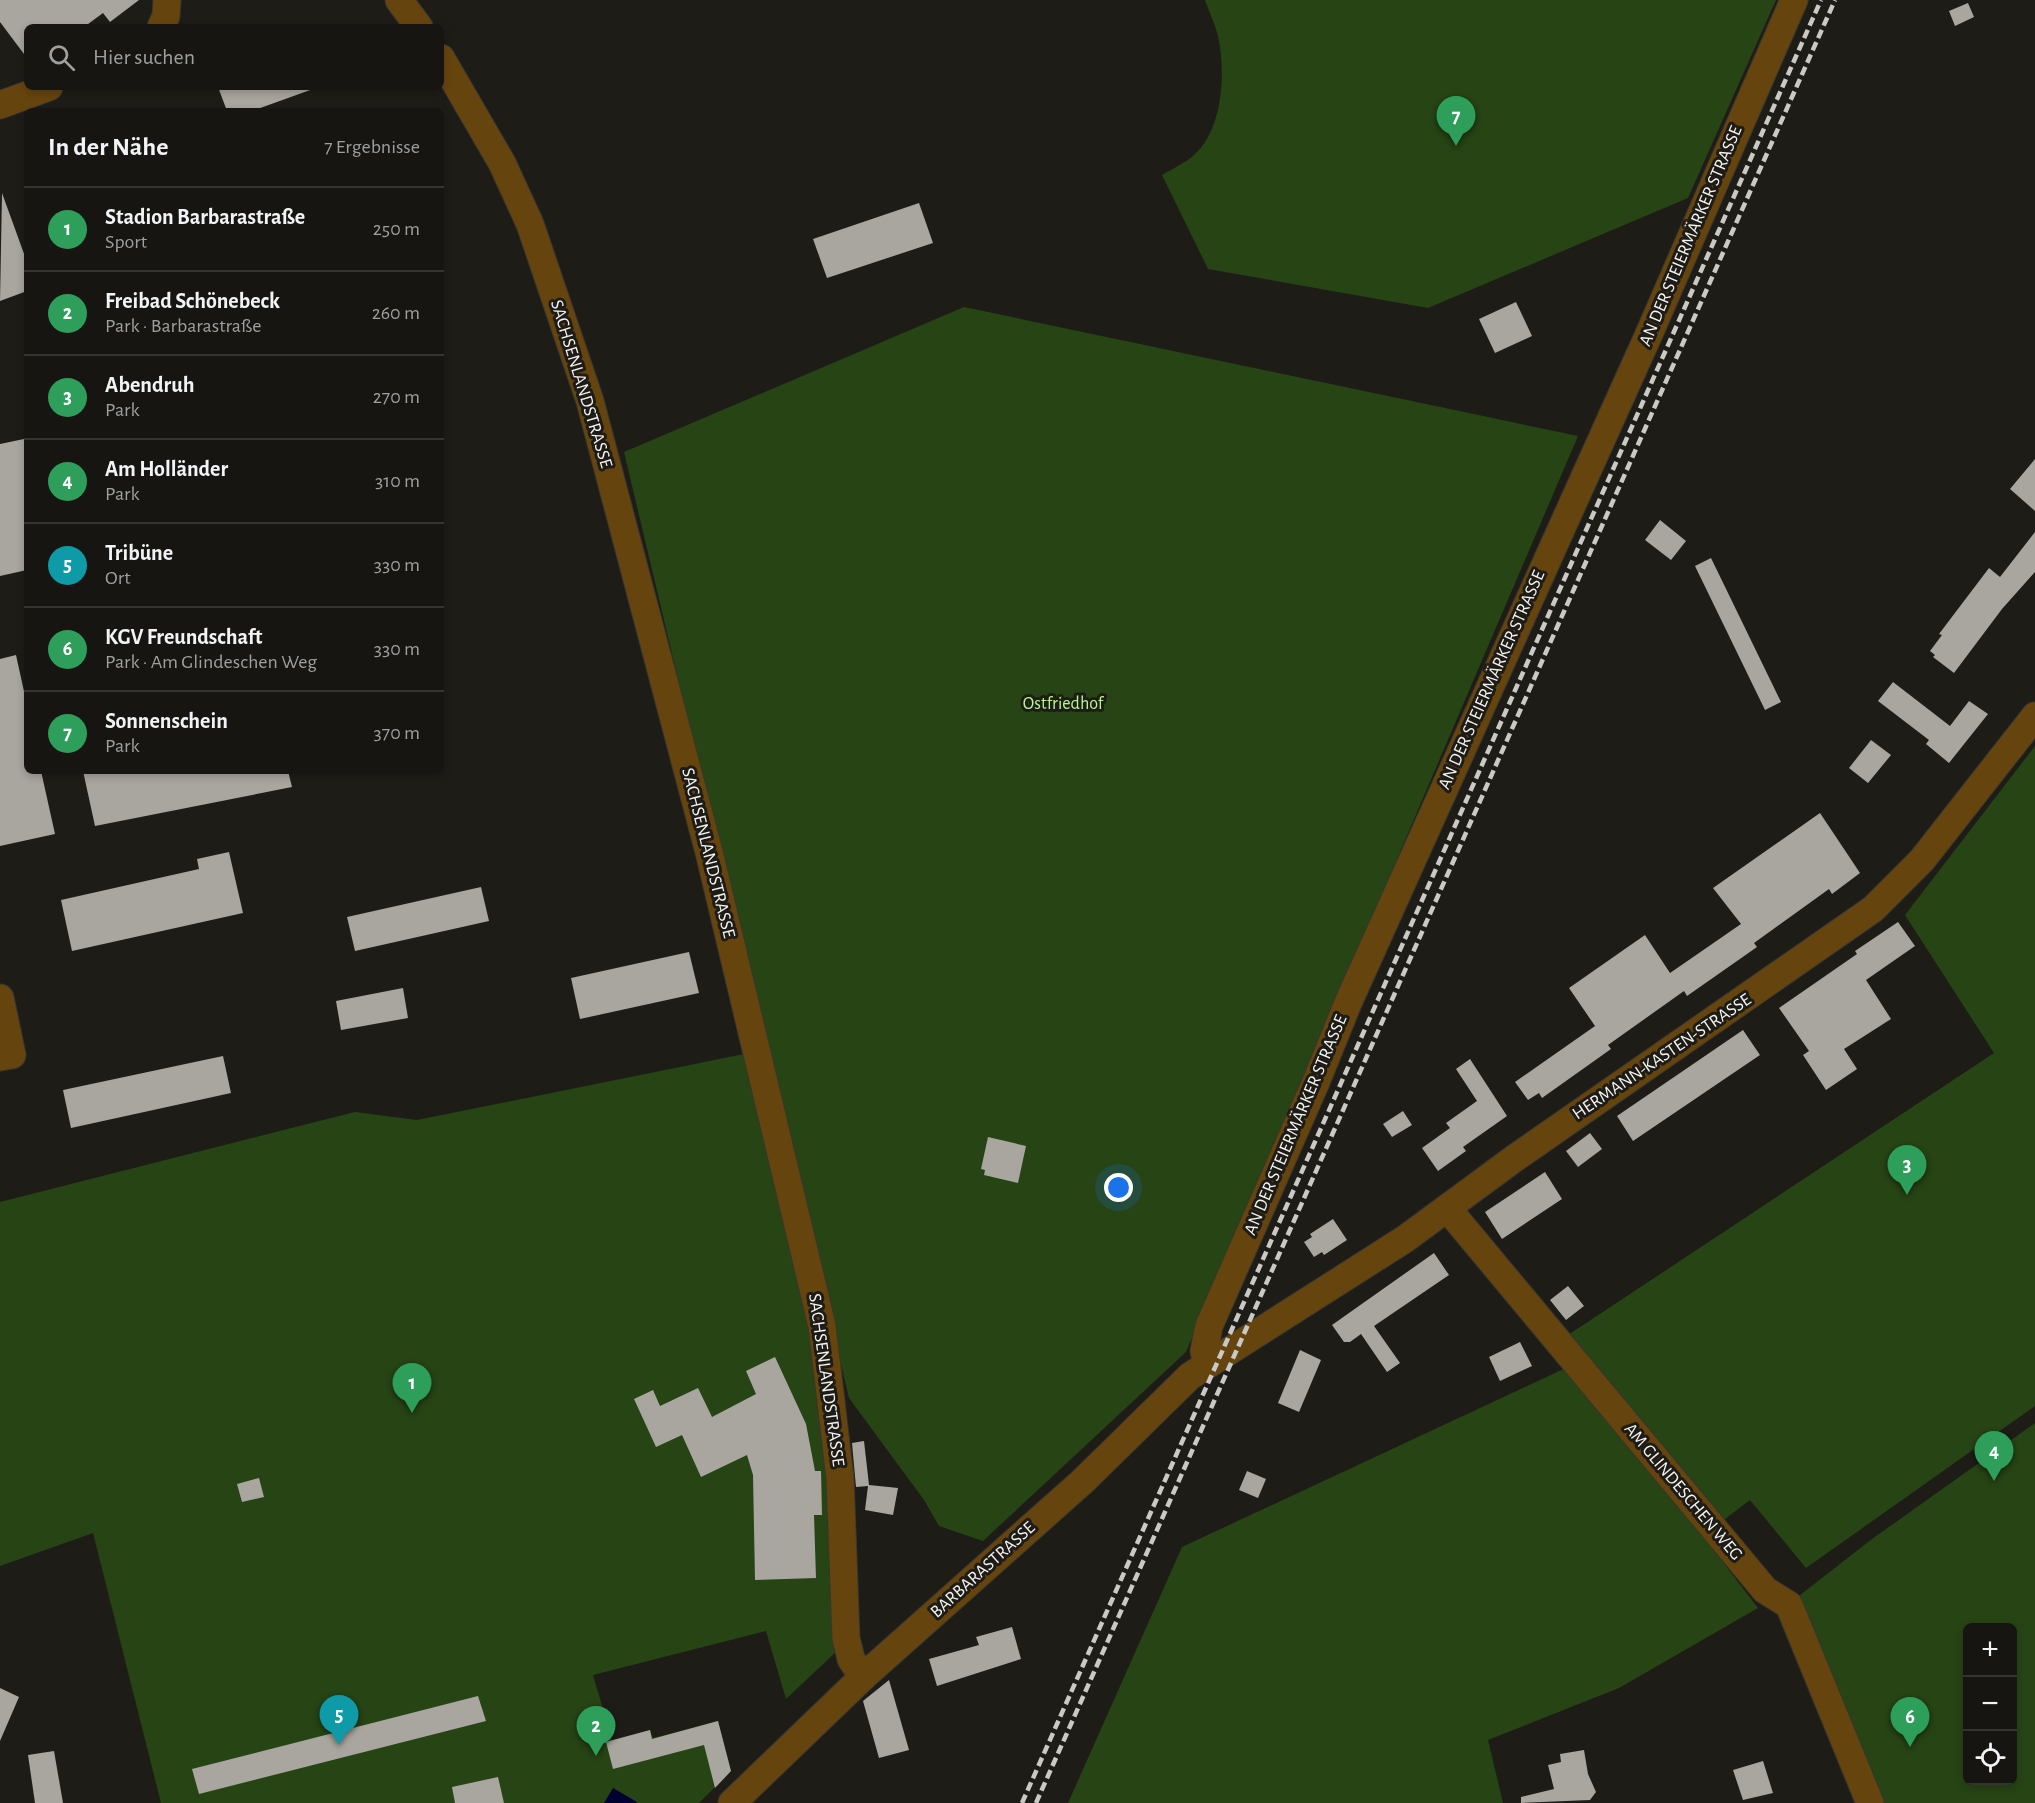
<!DOCTYPE html>
<html lang="de">
<head>
<meta charset="utf-8">
<style>
	:root { --surface:#161511; --page:#23221f; --text:#f1f3f6; --muted:#9e9f9f; --line:#353431; --accent:#f39f83 }
	body { margin:0; font-family:"Alegreya Sans",sans-serif; background:var(--page); color:var(--text) }
	.controls { position:absolute; right:18px; bottom:18px; display:grid; overflow:hidden; border-radius:9px; box-shadow:0 3px 9px #0003 }
	.controls button { width:54px; height:54px; display:grid; place-items:center; padding:0; border:0; border-bottom:2px solid var(--line); background:var(--surface); color:var(--text); font:30px sans-serif }
	.you { position:absolute; left:1119px; top:1188px; width:21px; height:21px; margin:-15px; border:4px solid #fff; border-radius:50%; background:#1a73e8; box-shadow:0 0 0 9px #1a73e833 }
	.badge { display:grid; place-items:center; width:39px; height:39px; border-radius:50%; background:var(--accent); color:#fff; font-size:20px; font-weight:700 }
	.pin { position:absolute; translate:-50% -50px; filter:drop-shadow(0 2px 3px #0008) }
	.pin::after { content:''; position:absolute; top:32px; width:21px; height:18px; background:inherit; clip-path:polygon(0 0,100% 0,50% 100%) }
	.list { margin:0; padding:0; list-style:none }
	h2 { display:flex; justify-content:space-between; align-items:center; height:78px; margin:0; padding:0 24px; font-size:26px }
	h2 small { font-size:20px; font-weight:400; color:var(--muted) }
	.list li { display:grid; grid-template-columns:39px 1fr auto; gap:18px; align-items:center; box-sizing:border-box; height:84px; padding:0 24px; border-top:2px solid var(--line) }
	.list b { display:block; font-size:22px; white-space:nowrap }
	.list p { margin:0; font-size:20px; white-space:nowrap; color:var(--muted) }
	.list em { font-size:20px; font-style:normal; color:var(--muted) }
	.icon { flex:none; width:33px; height:33px; fill:none; stroke:currentColor; stroke-width:2; stroke-linecap:round; stroke-linejoin:round }
	.map { position:relative; flex:none; width:2035px; height:1803px; overflow:hidden }
	.search { position:absolute; background:var(--surface); box-shadow:0 3px 9px #0003; left:24px; top:24px; width:420px; height:66px; display:flex; align-items:center; gap:15px; box-sizing:border-box; padding:0 21px; border-radius:9px; color:var(--muted); font-size:22px }
	.panel { position:absolute; background:var(--surface); box-shadow:0 3px 9px #0003; left:24px; top:108px; width:420px; height:666px; border-radius:9px }
	.map>svg:first-child { display:block }
	.green { fill:#274415; fill-rule:evenodd }
	.water { fill:#000131 }
	.building { fill:#a9a6a0 }
	.lines { fill:none; stroke-linecap:round; stroke-linejoin:round }
	.minor-casing { stroke:#383631; stroke-width:29 }
	.minor { stroke:#66440e; stroke-width:27 }
	.rail { stroke:#cbc9c6; stroke-width:4.5; stroke-dasharray:9 4.5; stroke-linecap:butt }
	.labels { text-anchor:middle; dominant-baseline:central; stroke-width:6; stroke-linejoin:round; paint-order:stroke }
	.street-label { font-size:18px; fill:#f6f4f1; stroke:#1e1c17 }
	.park-label { font-size:18px; fill:#b4f78f; stroke:#1e1c17 }
</style>
</head>
<body>
<div class="map">
<svg width="2035" height="1803" viewBox="0 0 2035 1803">
	<rect width="100%" height="100%" fill="#1e1c17"/>
	<path class="green" d="M 1205,0 L 1776,0 L 1688,198 L 1428,308 L 1208,269 L 1162,175 C 1172,169 1185,163 1194,155 C 1223,129 1226,72 1218,36 C 1215,24 1209,12 1205,0 Z
		M 964,307 L 1578,436 L 1186,1352 L 983,1541 L 939,1526 L 924,1500 L 849,1398 L 624,452 Z
		M 2035,746 L 2035,1406 L 1806,1568 L 1750,1500 L 1717,1525 L 1565,1337 L 1994,1053 L 1905,915 Z
		M 749,1053 L 814,1328 L 835,1498 L 838,1650 L 786,1699 L 766,1631 L 593,1675 L 612,1740 L 650,1730 L 653,1738 L 718,1721 L 731,1771 L 699,1803 L 161,1803 L 93,1533 L 0,1566 L 0,1202 L 355,1112 L 417,1120 Z
		M 1572,1365 L 1758,1608 L 1619,1688 L 1488,1740 L 1503,1803 L 1068,1803 L 1182,1547 Z
		M 2035,1423 L 2035,1803 L 1875,1803 L 1795,1599 L 1872,1539 ZM 1968,1628 L 2012,1628 L 2012,1780 L 1968,1780 Z"/>
	<path class="water" d="M 613,1788 L 637,1802 L 636,1803 L 604,1803 Z"/>
	<path class="building" d="M 0,0 L 139,0 L 110,22 L 103,13 L 84,27 L 27,27 L 27,58 L 0,22 Z
		M 1968,3 L 1974,17 L 1955,26 L 1949,11 Z
		M 218,87 L 312,87 L 313,89 L 252,111 L 227,111 Z
		M 2,193 L 27,262 L 27,291 L 0,301 Z
		M 919,203 L 933,243 L 827,278 L 813,239 Z
		M 1516,302 L 1532,336 L 1495,353 L 1479,319 Z
		M 24,439 L 27,454 L 27,570 L 0,576 L 0,444 Z
		M 2035,459 L 2035,511 L 2010,489 Z
		M 1660,520 L 1686,541 L 1671,560 L 1645,540 Z
		M 2035,532 L 2035,572 L 2002,609 L 1954,673 L 1933,657 L 1935,655 L 1930,651 L 1942,635 L 1939,634 L 1989,568 L 2000,577 Z
		M 1711,558 L 1781,702 L 1765,710 L 1695,566 Z
		M 16,655 L 27,705 L 27,771 L 41,771 L 55,834 L 0,846 L 0,659 Z
		M 1893,682 L 1950,726 L 1969,701 L 1988,714 L 1949,763 L 1926,744 L 1929,740 L 1878,701 Z
		M 1871,740 L 1891,755 L 1868,783 L 1849,768 Z
		M 83,771 L 288,771 L 292,787 L 95,826 Z
		M 1820,813 L 1860,873 L 1832,894 L 1829,889 L 1754,943 L 1757,947 L 1687,996 L 1684,991 L 1608,1045 L 1611,1049 L 1542,1098 L 1539,1093 L 1528,1100 L 1515,1082 L 1595,1026 L 1569,988 L 1645,935 L 1670,973 L 1699,953 L 1741,924 L 1713,888 Z
		M 229,852 L 243,913 L 72,951 L 61,900 L 199,869 L 197,859 Z
		M 481,887 L 489,921 L 355,951 L 347,917 Z
		M 1898,922 L 1915,946 L 1866,980 L 1891,1019 L 1844,1049 L 1857,1069 L 1826,1090 L 1803,1055 L 1809,1051 L 1779,1008 L 1857,954 L 1855,951 Z
		M 689,952 L 699,993 L 580,1019 L 571,978 Z
		M 403,988 L 408,1018 L 341,1030 L 336,1001 Z
		M 1743,1030 L 1760,1055 L 1633,1141 L 1617,1116 Z
		M 223,1056 L 231,1093 L 71,1128 L 63,1090 Z
		M 1470,1059 L 1507,1116 L 1463,1147 L 1466,1151 L 1438,1171 L 1422,1148 L 1450,1128 L 1446,1123 L 1477,1101 L 1456,1069 Z
		M 1403,1111 L 1412,1125 L 1392,1137 L 1383,1124 Z
		M 1590,1133 L 1602,1149 L 1578,1167 L 1566,1151 Z
		M 988,1137 L 1026,1146 L 1018,1183 L 984,1175 L 985,1170 L 981,1169 Z
		M 1545,1172 L 1562,1199 L 1502,1239 L 1485,1212 Z
		M 1333,1219 L 1347,1240 L 1324,1255 L 1322,1252 L 1314,1257 L 1304,1242 L 1312,1237 L 1310,1234 Z
		M 1434,1253 L 1449,1275 L 1374,1326 L 1400,1363 L 1387,1372 L 1361,1334 L 1350,1342 L 1344,1342 L 1332,1325 Z
		M 1568,1286 L 1584,1306 L 1566,1320 L 1550,1300 Z
		M 1520,1342 L 1532,1366 L 1500,1381 L 1489,1357 Z
		M 1300,1350 L 1321,1360 L 1299,1412 L 1278,1403 Z
		M 775,1357 L 806,1424 L 815,1471 L 821,1471 L 822,1515 L 814,1515 L 816,1578 L 755,1580 L 753,1475 L 747,1455 L 701,1477 L 682,1435 L 656,1447 L 634,1399 L 653,1390 L 660,1406 L 698,1388 L 712,1417 L 756,1394 L 746,1371 Z
		M 864,1441 L 869,1485 L 898,1488 L 893,1515 L 865,1510 L 868,1486 L 856,1487 L 852,1443 Z
		M 1247,1471 L 1266,1479 L 1258,1498 L 1239,1490 Z
		M 259,1478 L 264,1497 L 242,1502 L 237,1484 Z
		M 1012,1627 L 1021,1659 L 937,1686 L 929,1659 L 979,1645 L 976,1637 Z
		M 889,1680 L 909,1750 L 879,1758 L 863,1701 Z
		M 0,1688 L 19,1697 L 0,1741 Z
		M 478,1696 L 486,1721 L 199,1794 L 192,1769 Z
		M 718,1721 L 731,1771 L 715,1788 L 704,1745 L 613,1769 L 606,1742 L 650,1730 L 652,1739 Z
		M 1584,1750 L 1588,1774 L 1596,1792 L 1590,1800 L 1521,1803 L 1521,1797 L 1554,1789 L 1548,1765 L 1561,1762 L 1560,1754 Z
		M 54,1751 L 63,1803 L 35,1803 L 28,1755 Z
		M 1763,1761 L 1773,1793 L 1743,1800 L 1733,1770 Z
		M 498,1777 L 504,1803 L 455,1803 L 452,1787 Z"/>
	<g class="lines">
		<g class="minor-casing">
			<path id="minor" d="M 399,0 L 419,27
				M 161,27 L 166,16 L 167,0
				M 441,58 L 502,163 L 530,224 L 590,401 L 709,852 L 822,1326 L 840,1478 L 846,1638 L 851,1659 L 863,1677
				M 0,105 L 49,87
				M 0,998 L 12,1055 L 0,1057
				M 1447,1208 L 1765,1590 L 1789,1605 L 1870,1803
				M 1207,1364 L 1204,1351 L 1209,1326 L 1316,1082 L 1348,1003 L 1649,334 L 1794,0
				M 732,1803 L 863,1677 L 1083,1481 L 1190,1376 L 1405,1239 L 1515,1158 L 1873,909 L 1922,860 L 2035,716"/>
		</g>
		<use href="#minor" class="minor"/>
		<path class="rail" d="M 1022,1803 L 1821,0
			M 1036,1803 L 1835,0"/>
	</g>
	<g class="labels">
		<g class="street-label">
			<text transform="translate(1691 236) rotate(-67)">AN DER STEIERMÄRKER STRASSE</text>
			<text transform="translate(581 384) rotate(73)">SACHSENLANDSTRASSE</text>
			<text transform="translate(1492 680) rotate(-66)">AN DER STEIERMÄRKER STRASSE</text>
			<text transform="translate(708 853) rotate(76)">SACHSENLANDSTRASSE</text>
			<text transform="translate(1662 1057) rotate(-34)">HERMANN-KASTEN-STRASSE</text>
			<text transform="translate(1296 1125) rotate(-67)">AN DER STEIERMÄRKER STRASSE</text>
			<text transform="translate(826 1380) rotate(82)">SACHSENLANDSTRASSE</text>
			<text transform="translate(1683 1492) rotate(50)">AM GLINDESCHEN WEG</text>
			<text transform="translate(983 1570) rotate(-42)">BARBARASTRASSE</text>
		</g>
		<g class="park-label">
			<text x="1063" y="704">Ostfriedhof</text>
		</g>
	</g>
</svg>
<div class="controls">
<button>+</button>
<button>−</button>
<button><svg class="icon" aria-label="locate" viewBox="0 0 24 24"><circle cx="12" cy="12" r="6"/><path d="M12 2v4M12 18v4M2 12h4M18 12h4"/></svg></button>
</div>
<div class="you"></div>
<div class="pin badge" style="left:412px;top:1413px;background:#2e9e5b">1</div>
<div class="pin badge" style="left:596px;top:1756px;background:#2e9e5b">2</div>
<div class="pin badge" style="left:1907px;top:1195px;background:#2e9e5b">3</div>
<div class="pin badge" style="left:1994px;top:1481px;background:#2e9e5b">4</div>
<div class="pin badge" style="left:339px;top:1745px;background:#0f9aa8">5</div>
<div class="pin badge" style="left:1910px;top:1747px;background:#2e9e5b">6</div>
<div class="pin badge" style="left:1456px;top:146px;background:#2e9e5b">7</div>
<div class="search"><svg class="icon" aria-label="search" viewBox="0 0 24 24"><circle cx="10" cy="10" r="6"/><path d="M15 15l6 6"/></svg>Hier suchen</div>
<section class="panel">
<h2>In der Nähe<small>7 Ergebnisse</small></h2>
<ul class="list">
<li><span class="badge" style="background:#2e9e5b">1</span><div><b>Stadion Barbarastraße</b><p>Sport</p></div><em>250 m</em></li>
<li><span class="badge" style="background:#2e9e5b">2</span><div><b>Freibad Schönebeck</b><p>Park · Barbarastraße</p></div><em>260 m</em></li>
<li><span class="badge" style="background:#2e9e5b">3</span><div><b>Abendruh</b><p>Park</p></div><em>270 m</em></li>
<li><span class="badge" style="background:#2e9e5b">4</span><div><b>Am Holländer</b><p>Park</p></div><em>310 m</em></li>
<li><span class="badge" style="background:#0f9aa8">5</span><div><b>Tribüne</b><p>Ort</p></div><em>330 m</em></li>
<li><span class="badge" style="background:#2e9e5b">6</span><div><b>KGV Freundschaft</b><p>Park · Am Glindeschen Weg</p></div><em>330 m</em></li>
<li><span class="badge" style="background:#2e9e5b">7</span><div><b>Sonnenschein</b><p>Park</p></div><em>370 m</em></li>
</ul>
</section>
</div>
</body>
</html>
